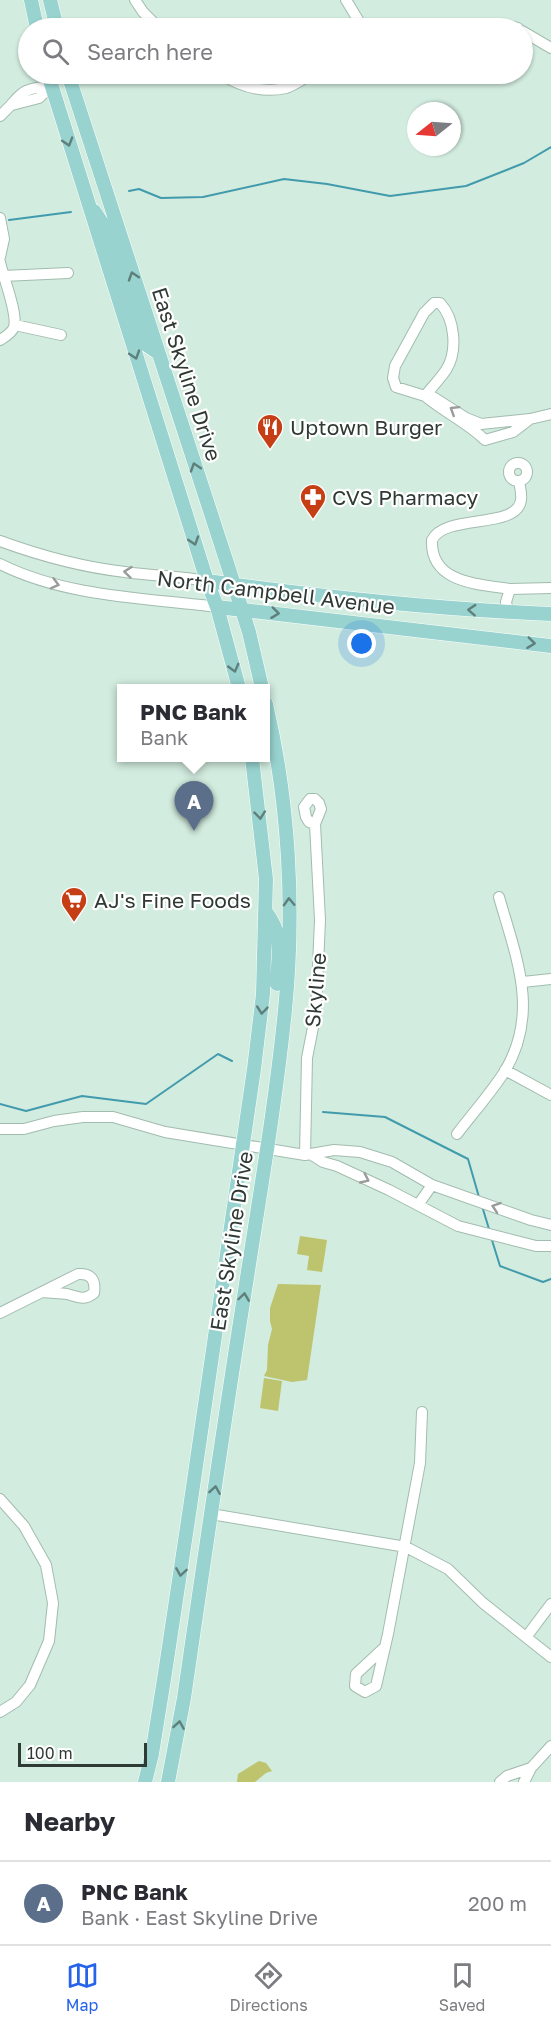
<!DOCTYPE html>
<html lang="en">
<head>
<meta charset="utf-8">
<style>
	:root { --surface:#fff; --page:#f7f7f7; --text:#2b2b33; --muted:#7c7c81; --line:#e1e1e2; --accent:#2563eb }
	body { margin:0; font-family:"Golos Text",sans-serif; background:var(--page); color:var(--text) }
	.compass { position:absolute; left:407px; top:102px; width:54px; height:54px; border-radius:50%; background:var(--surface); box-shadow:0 2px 4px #0004; rotate:253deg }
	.scale { position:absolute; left:18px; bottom:15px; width:129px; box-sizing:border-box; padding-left:6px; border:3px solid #303a35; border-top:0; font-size:16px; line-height:21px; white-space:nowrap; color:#303a35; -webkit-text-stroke:4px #fff; paint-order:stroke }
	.you { position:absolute; left:362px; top:644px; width:21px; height:21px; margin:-15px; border:4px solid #fff; border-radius:50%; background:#1a73e8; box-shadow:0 0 0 9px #1a73e833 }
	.badge { display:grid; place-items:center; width:39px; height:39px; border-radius:50%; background:var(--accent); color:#fff; font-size:20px; font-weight:700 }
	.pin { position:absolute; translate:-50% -50px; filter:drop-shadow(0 2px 3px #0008) }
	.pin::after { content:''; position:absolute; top:32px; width:21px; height:18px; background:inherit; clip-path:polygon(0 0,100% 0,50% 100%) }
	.popup { position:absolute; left:117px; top:684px; width:153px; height:78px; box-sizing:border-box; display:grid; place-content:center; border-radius:0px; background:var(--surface); filter:drop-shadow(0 2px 4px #0005); font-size:20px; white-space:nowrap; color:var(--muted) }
	.popup b { font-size:22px; color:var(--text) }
	.popup::after { content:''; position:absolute; left:50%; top:100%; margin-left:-12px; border:12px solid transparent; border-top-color:var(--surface) }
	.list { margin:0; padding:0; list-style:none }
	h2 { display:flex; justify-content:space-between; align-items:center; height:78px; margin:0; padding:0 24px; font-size:26px }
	h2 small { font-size:20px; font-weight:400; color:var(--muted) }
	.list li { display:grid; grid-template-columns:39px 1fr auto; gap:18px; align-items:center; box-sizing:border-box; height:84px; padding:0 24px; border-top:2px solid var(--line) }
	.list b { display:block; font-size:22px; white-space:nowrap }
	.list p { margin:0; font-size:20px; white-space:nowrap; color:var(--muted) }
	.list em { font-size:20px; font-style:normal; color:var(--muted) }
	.icon { flex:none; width:33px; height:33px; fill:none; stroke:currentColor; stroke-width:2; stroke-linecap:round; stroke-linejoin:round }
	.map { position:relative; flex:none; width:551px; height:1782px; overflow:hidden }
	.search { position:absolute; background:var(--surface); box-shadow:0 2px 4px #0004; left:18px; right:18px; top:18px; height:66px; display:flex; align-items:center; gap:15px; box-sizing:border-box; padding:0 21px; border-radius:33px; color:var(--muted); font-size:22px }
	.sheet { height:162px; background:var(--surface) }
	nav { display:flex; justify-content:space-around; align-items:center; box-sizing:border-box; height:84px; border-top:2px solid var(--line); background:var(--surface); font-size:16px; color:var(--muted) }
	nav a { display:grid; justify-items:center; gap:3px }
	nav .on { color:var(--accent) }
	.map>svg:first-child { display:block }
	.green { fill:#bdc46d }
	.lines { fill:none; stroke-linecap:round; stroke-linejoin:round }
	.stream { stroke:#429bad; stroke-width:2 }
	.minor-casing { stroke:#a2bcaf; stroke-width:12 }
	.major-casing { stroke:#fff; stroke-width:15 }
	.minor { stroke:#fff; stroke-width:10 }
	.major { stroke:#98d3cf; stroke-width:14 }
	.oneway { stroke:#5f7f7a }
	.oneway2 { stroke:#989c9a }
	.labels { text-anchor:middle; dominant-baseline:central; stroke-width:4.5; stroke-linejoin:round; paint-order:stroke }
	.street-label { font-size:21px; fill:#303a35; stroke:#fff }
	.poi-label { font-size:21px; fill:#303a35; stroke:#fff; text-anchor:start }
</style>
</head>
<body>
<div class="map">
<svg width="551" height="1782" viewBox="0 0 551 1782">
	<rect width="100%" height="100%" fill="#d2ecdf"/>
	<path class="green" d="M 300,1236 L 327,1240 L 322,1272 L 307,1270 L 309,1256 L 297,1254 Z
		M 278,1284 L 321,1285 L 307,1380 L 292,1382 L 264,1376 L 267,1370 L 268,1345 L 272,1329 L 270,1321 L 270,1308 Z
		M 264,1378 L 282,1381 L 278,1411 L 260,1408 Z
		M 259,1761 L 266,1763 L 272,1771 L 266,1773 L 255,1782 L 237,1782 L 238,1774 Z"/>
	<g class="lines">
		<path class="stream" d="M 129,191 L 139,189 L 161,198 L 203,197 L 284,179 L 327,184 L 390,196 L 466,186 L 524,163 L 551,147
			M 9,220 L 71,212
			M 0,1104 L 26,1111 L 82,1096 L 146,1104 L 218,1054 L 232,1061
			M 323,1112 L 385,1117 L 468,1159 L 479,1197
			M 482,1206 L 489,1229
			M 491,1237 L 500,1266 L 543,1282 L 551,1279"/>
		<g class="minor-casing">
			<path id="minor" d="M 135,0 L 143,12 L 159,28
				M 346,0 L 363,28
				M 474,28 L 499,24 L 518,28
				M 522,31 L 551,48
				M 221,74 C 241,87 263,93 286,88 C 295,85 304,78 312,74
				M 0,116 C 23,95 16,89 51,86 L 39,98 L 12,105
				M 0,218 L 4,239 L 0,257
				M 0,262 C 3,277 18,313 14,327 C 12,333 5,337 0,340
				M 3,276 L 68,273
				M 434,303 L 440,303 C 455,319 458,351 446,370 C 440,379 432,387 425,396 L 396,387 L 393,378 L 395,366 L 424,313 Z
				M 15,325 L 61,335
				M 530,419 L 513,432 L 485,440 C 467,422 445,413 425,396 L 433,397 L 466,418 L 481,424 L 530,419 L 551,414
				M509 472a9 9 0 1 1 18 0a9 9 0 1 1-18 0Z
				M 0,541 C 41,556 81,567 125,572 C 152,576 179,576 207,581
				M 0,564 C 66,597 145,598 217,607
				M 510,589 L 551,588
				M 508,612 L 506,602 L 510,589 C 478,584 430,583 432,540 C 445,513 517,530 521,500 C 522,494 520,487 519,481
				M 523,982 L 551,979
				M 505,1070 L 551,1095
				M 0,1129 L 24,1129 L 54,1121 L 83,1117 L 113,1117 L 165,1132 L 305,1155 L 334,1150 L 360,1152 L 392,1162 L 432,1185 L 531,1220 L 551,1225
				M 457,1134 C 473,1113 491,1093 505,1071 C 540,1012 516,957 499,897
				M 305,1155 L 307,1058 L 316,1012 L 320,920 L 315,824 L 321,809 L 319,803 L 315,799 L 310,799 L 304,807 L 306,817 L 309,822 L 315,824
				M 312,1155 L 323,1162 L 337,1166 L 389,1190 L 458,1226 L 536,1246 L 551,1246
				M 418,1205 L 432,1185
				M 0,1313 L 78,1274 C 91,1273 96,1280 94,1293 C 84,1301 79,1297 67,1294 C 59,1293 51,1293 43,1292
				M 0,1499 L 24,1526 L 46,1565 L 53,1603 L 49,1641 L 30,1685 L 16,1702 L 0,1712
				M 211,1514 L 406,1547 L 448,1569 L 483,1603 L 551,1657
				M 527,1636 L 551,1604
				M 385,1647 L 356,1674 L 355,1686 L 365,1692 L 376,1686 L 388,1634 L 420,1463 L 422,1412
				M 500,1782 L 507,1776 L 531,1768
				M 524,1782 L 531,1768 L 551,1746"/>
		</g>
		<g class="major-casing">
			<path id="major" d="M 31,0 L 37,28
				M 50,0 L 57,28
				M 48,74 L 207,581 L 217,607 L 239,688
				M 68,74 L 227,563 L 249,632 L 262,688
				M 94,211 L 104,226 L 138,331 L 145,344 L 157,352
				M 207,581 C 321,597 436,609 551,614
				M 217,607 L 551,646
				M 266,912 C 284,935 278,956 277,984
				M 145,1782 L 152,1754 L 165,1673 L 189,1514 L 254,1069 L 263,994 L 266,879 L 252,758
				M 168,1782 L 184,1698 C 204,1560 224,1422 246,1284 C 260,1193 276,1101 285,1010 C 295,909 289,802 266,704"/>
		</g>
		<use href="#minor" class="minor"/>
		<use href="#major" class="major"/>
	</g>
	<defs><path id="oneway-chevron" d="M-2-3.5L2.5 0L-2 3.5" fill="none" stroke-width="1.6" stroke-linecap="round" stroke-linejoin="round" transform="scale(1.5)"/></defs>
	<g class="oneway">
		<use href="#oneway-chevron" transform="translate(68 142) rotate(73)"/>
		<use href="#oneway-chevron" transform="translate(133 276) rotate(-108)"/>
		<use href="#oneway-chevron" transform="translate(135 355) rotate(72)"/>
		<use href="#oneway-chevron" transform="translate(195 467) rotate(-108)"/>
		<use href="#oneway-chevron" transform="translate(194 541) rotate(72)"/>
		<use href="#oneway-chevron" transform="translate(472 610) rotate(-177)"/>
		<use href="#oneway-chevron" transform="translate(275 613) rotate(7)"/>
		<use href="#oneway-chevron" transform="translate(531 643) rotate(7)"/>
		<use href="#oneway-chevron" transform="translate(234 668) rotate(75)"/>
		<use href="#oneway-chevron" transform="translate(260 815) rotate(84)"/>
		<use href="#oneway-chevron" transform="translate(289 902) rotate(-92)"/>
		<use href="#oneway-chevron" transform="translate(262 1010) rotate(96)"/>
		<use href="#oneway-chevron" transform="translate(244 1297) rotate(-82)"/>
		<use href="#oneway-chevron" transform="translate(215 1490) rotate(-81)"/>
		<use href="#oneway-chevron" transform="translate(181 1572) rotate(99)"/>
		<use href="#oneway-chevron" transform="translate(179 1725) rotate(-81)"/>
	</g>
	<g class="oneway2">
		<use href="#oneway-chevron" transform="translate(454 410) rotate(-148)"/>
		<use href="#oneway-chevron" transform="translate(128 572) rotate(-174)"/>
		<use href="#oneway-chevron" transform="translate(55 584) rotate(15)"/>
		<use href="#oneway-chevron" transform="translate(365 1179) rotate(25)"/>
		<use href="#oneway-chevron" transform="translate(496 1207) rotate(-161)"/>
	</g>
	<defs>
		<g id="restaurant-pin" transform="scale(1.35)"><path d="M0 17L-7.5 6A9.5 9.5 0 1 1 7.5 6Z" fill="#c63e13" stroke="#fff"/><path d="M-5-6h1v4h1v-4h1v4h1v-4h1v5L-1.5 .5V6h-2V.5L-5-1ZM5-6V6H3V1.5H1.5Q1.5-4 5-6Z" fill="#fff"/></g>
		<g id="pharmacy-pin" transform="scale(1.35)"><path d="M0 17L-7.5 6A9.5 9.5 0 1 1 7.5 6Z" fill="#c63e13" stroke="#fff"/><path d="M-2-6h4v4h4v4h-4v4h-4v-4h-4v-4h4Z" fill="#fff"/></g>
		<g id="supermarket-pin" transform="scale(1.35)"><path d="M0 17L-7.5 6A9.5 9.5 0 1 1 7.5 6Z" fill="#c63e13" stroke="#fff"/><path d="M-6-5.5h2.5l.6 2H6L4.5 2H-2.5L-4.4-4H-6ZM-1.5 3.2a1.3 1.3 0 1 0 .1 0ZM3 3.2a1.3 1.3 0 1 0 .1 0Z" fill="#fff"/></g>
	</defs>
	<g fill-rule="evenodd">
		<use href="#restaurant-pin" x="270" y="427"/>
		<use href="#pharmacy-pin" x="313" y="497"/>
		<use href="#supermarket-pin" x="74" y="900"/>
	</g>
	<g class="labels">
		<g class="street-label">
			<text transform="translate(187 374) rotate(72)">East Skyline Drive</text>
			<text transform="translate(276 592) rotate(7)">North Campbell Avenue</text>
			<text transform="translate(315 990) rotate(-85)">Skyline</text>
			<text transform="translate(231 1241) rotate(-81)">East Skyline Drive</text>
		</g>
		<g class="poi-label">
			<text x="290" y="427">Uptown Burger</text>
			<text x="332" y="497">CVS Pharmacy</text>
			<text x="94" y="900">AJ's Fine Foods</text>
		</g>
	</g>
</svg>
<svg class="compass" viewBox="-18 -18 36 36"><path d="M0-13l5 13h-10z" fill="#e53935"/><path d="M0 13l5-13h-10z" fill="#7c7c81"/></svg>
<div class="scale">100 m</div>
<div class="you"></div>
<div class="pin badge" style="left:194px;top:831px;background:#5c6f8a">A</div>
<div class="popup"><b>PNC Bank</b>Bank</div>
<div class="search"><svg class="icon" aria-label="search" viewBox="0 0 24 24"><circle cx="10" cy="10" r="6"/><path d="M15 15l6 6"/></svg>Search here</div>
</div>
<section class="sheet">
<h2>Nearby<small></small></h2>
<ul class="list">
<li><span class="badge" style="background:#5c6f8a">A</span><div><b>PNC Bank</b><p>Bank · East Skyline Drive</p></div><em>200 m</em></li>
</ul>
</section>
<nav>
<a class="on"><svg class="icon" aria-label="map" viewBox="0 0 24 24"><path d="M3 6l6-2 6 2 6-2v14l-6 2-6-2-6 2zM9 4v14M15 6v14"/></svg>Map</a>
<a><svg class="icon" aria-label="directions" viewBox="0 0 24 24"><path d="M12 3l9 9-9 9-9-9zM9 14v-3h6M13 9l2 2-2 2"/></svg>Directions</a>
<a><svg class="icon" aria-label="saved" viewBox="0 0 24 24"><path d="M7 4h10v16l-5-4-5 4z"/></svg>Saved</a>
</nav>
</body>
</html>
